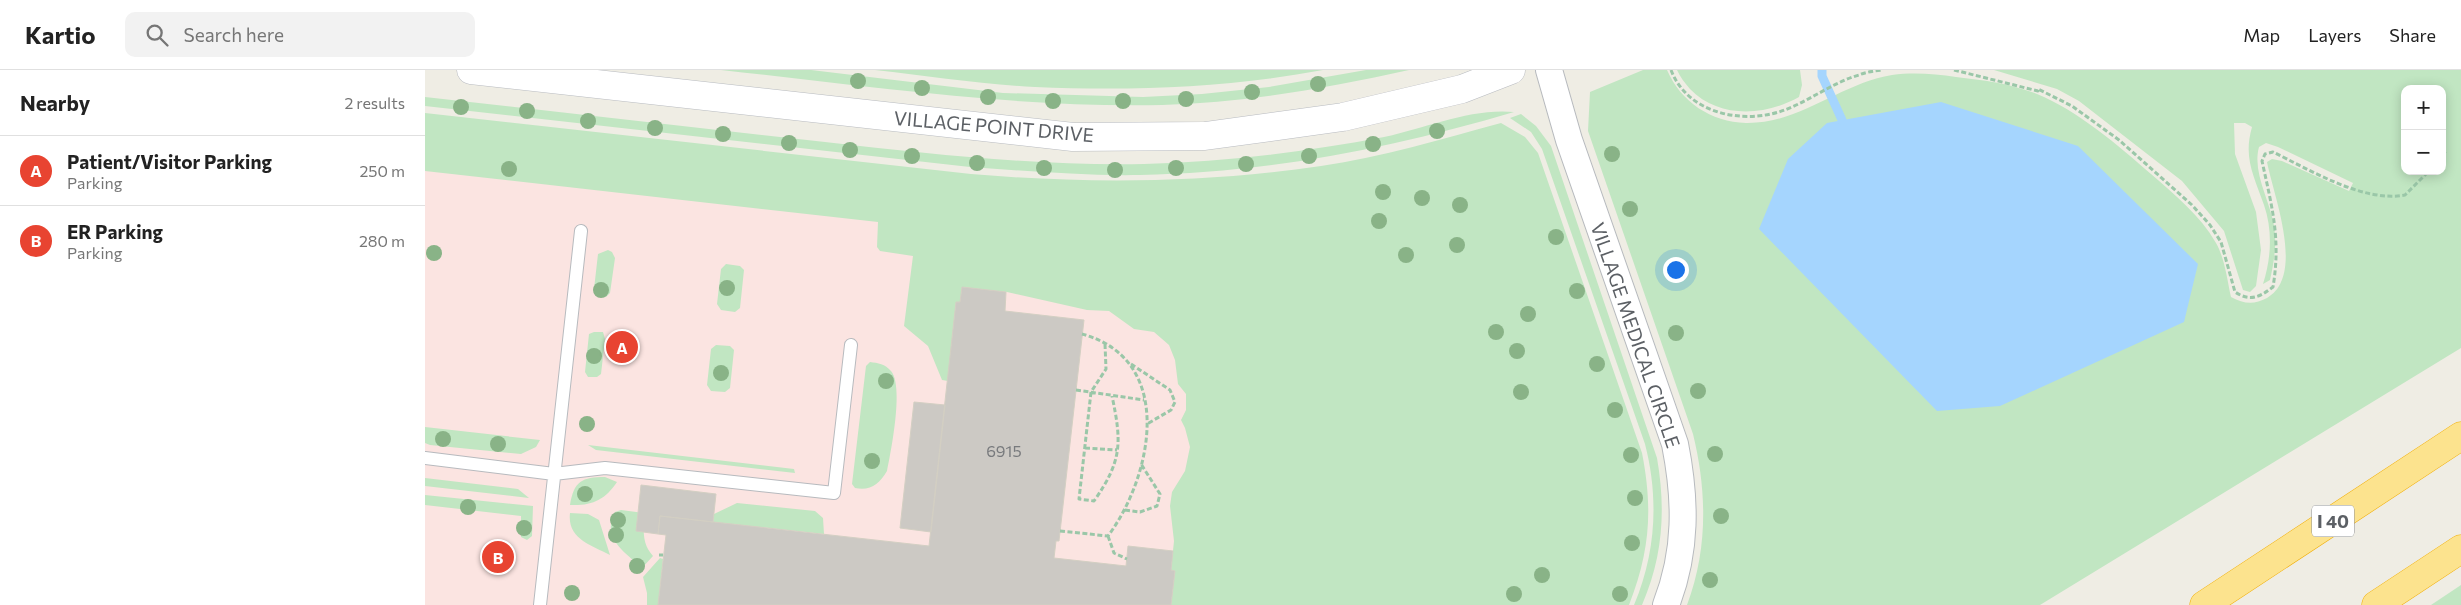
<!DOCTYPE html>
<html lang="en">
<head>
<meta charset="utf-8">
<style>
	:root { --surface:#fff; --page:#f2f2f2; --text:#222; --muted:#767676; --line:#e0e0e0; --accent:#e84431 }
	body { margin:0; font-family:Commissioner,sans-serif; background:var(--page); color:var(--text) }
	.controls { position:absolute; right:15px; top:15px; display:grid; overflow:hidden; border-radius:10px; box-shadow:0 2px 12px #0003 }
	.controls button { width:45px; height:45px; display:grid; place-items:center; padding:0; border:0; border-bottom:1px solid var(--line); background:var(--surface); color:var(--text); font:25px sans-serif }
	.you { position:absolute; left:1250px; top:199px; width:18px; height:18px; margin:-12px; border:4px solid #fff; border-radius:50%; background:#1a73e8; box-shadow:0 0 0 8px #1a73e833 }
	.badge { display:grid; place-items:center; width:32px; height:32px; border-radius:50%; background:var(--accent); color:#fff; font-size:16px; font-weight:700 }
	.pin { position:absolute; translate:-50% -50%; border:2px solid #fff; box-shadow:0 1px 5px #0006 }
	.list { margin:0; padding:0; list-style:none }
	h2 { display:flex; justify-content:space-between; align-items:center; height:65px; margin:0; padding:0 20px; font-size:21px }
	h2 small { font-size:16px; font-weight:400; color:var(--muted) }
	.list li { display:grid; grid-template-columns:32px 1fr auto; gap:15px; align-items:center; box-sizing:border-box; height:70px; padding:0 20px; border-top:1px solid var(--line) }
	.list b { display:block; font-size:19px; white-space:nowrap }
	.list p { margin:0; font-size:16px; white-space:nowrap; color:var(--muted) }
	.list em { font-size:16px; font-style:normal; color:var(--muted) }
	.icon { flex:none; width:28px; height:28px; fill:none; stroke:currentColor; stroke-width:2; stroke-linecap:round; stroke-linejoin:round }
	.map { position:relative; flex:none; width:2036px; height:535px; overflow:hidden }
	header { display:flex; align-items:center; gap:30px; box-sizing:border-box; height:70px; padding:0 25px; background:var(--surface); border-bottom:1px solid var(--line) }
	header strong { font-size:24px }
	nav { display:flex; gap:28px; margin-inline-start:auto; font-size:18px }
	.search { width:350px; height:45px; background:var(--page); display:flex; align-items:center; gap:12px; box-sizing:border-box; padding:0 18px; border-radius:10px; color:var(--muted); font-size:19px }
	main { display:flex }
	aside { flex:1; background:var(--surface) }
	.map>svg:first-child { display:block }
	.medical { fill:#fbe4e1 }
	.green { fill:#c1e6c2; fill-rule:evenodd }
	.water { fill:#a5d5fe }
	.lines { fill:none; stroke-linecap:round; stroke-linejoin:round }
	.stream { stroke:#a5d5fe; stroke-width:9 }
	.building { fill:#ccc9c4; stroke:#d3cfc3 }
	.lane-casing { stroke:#b7babe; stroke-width:14 }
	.street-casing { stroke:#b7babe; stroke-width:28 }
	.secondary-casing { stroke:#b8bbc0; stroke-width:29 }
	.highway-casing { stroke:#f1ac02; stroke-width:29 }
	.path { stroke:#9ac7a8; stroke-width:3; stroke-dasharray:5 2.5; stroke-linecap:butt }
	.lane { stroke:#fff; stroke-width:12 }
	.street { stroke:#fff; stroke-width:26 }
	.secondary { stroke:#fff; stroke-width:28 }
	.highway { stroke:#fce38e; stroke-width:28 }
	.tree { fill:#89b387 }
	.labels { text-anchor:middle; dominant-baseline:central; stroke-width:4; stroke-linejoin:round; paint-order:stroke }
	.number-label { font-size:16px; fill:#787a7d }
	.shield { fill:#fff; stroke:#8d9093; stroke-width:1 }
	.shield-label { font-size:18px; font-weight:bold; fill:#5c6065 }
	.street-label { font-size:19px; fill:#5c6065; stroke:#fff }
</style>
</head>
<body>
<header>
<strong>Kartio</strong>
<div class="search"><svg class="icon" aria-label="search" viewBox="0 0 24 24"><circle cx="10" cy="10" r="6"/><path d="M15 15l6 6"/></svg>Search here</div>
<nav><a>Map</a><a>Layers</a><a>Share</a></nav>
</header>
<main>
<aside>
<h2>Nearby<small>2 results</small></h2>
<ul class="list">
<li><span class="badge">A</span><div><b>Patient/Visitor Parking</b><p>Parking</p></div><em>250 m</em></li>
<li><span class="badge">B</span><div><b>ER Parking</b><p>Parking</p></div><em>280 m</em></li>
</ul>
</aside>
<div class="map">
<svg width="2036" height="535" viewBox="0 0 2036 535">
	<rect width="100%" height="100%" fill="#efede4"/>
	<path class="medical" d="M 0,51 L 659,130 L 1194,535 L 0,535 Z"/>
	<path class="green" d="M 296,0 L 386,0 L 578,23 L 718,27 L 777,24 L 844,17 L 941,0 L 984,0 C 902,18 821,33 737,35 C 589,38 443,16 296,0 Z
		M 450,0 L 898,0 C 803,18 706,21 610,17 C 556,14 503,6 450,0 Z
		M 1218,0 L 1242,0 C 1256,32 1286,52 1321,53 C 1375,54 1416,13 1467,5 C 1489,2 1510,4 1531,7 C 1558,10 1587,14 1612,24 C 1652,40 1694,76 1726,104 C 1750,125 1775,145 1791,173 C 1800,189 1802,209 1806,227 C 1819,234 1829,235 1842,228 C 1881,206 1848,124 1842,92 L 1847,89 L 1857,91 L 1924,121 L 1928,113 L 1853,77 L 1841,73 L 1834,77 C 1827,103 1845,130 1849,156 C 1852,174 1849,192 1845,210 L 1838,214 C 1846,189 1848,161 1839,135 C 1829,106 1818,88 1827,57 L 1820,53 L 1809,53 L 1810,84 L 1831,142 L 1836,180 L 1831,216 L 1825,222 L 1818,220 L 1799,161 L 1757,111 L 1654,31 L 1632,19 L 1569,0 L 2036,0 L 2036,278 L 1615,535 L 1262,535 C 1283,479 1282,421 1268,364 L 1163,61 L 1165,22 ZM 1980,19 L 2017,19 L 2017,101 L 1980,101 Z
		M 1252,0 L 1375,0 L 1377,15 L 1374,27 C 1340,46 1294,49 1265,19 C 1260,13 1255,7 1252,0 Z
		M 0,27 C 133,42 267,57 400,72 C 506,84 612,96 719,94 C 800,92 880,82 959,67 C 1002,58 1045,38 1089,42 C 967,78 843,103 715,105 C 658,106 601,101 545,97 L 0,36 Z
		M 0,43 L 546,104 C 663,114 780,113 896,96 C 957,87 1017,69 1076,53 L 1100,67 L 1113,83 L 1217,383 C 1228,439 1225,481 1204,535 L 746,535 L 750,501 L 746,500 L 749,471 L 745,436 L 747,422 L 760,401 L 765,377 L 760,358 L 756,350 L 761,340 L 761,324 L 753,314 L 750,290 L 744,275 L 729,262 L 709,259 L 684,241 L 662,240 L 582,222 L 537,217 L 535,232 L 531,232 L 523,311 L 517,310 L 503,276 L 479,256 L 488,186 L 455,181 L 452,177 L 453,152 L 0,101 Z
		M 1096,44 L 1111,56 L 1126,76 L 1232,388 C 1241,439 1238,487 1217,535 L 1209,535 C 1231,483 1234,428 1220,374 L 1117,79 L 1106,62 L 1085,48 Z
		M 183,180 L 187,182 L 190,188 L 185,223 L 181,227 L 172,226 L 169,219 L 173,184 Z
		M 301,194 L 315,196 L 319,200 L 315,238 L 310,242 L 296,240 L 292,234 L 296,199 Z
		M 169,262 L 178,262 L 180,269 L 176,304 L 172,307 L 163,307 L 160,302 L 164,264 Z
		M 291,275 L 305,276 L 309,280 L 305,318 L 300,322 L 286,321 L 282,315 L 286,279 Z
		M 445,292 C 453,293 460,294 466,301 C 479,316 466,381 462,401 C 454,414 446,421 430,418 L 427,414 L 441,296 Z
		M 0,357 L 115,370 L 111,377 L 96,384 L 5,375 L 0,373 Z
		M 163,375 L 369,399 L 370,403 L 171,380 Z
		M 180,407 L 192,412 C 180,430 167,436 145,435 C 149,411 157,407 180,407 Z
		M 0,408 L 93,419 L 104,428 L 0,416 Z
		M 0,425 L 108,436 L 107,466 L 102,470 L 96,467 L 96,446 L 0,435 Z
		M 312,433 L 390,441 L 398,448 L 399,464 L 288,452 L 289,444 Z
		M 196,440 L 219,443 C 219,459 216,473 228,486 L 217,498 C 200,482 176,469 190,442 Z
		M 145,443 L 163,444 L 174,450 L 185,485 C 166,475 142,469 145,443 Z
		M 235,488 L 238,489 L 233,535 L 222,535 L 222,523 L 218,507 Z
		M 2036,515 L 2036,535 L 2006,535 Z"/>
	<path class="water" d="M 1516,32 L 1653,76 L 1773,194 L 1759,252 L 1575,336 L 1512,341 L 1334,159 L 1363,89 L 1402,53 Z"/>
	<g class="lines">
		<path class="stream" d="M 1397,0 L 1397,6 L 1417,50"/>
	</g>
	<path class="building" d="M 537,217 L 581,222 L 580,241 L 659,250 L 634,471 L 631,471 L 629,488 L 701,496 L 703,476 L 748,481 L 746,500 L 750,501 L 746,535 L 233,535 L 241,465 L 233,464 L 235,446 L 504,476 L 531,232 L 535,232 Z
		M 489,332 L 520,335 L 506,462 L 475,458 Z
		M 216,415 L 291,424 L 288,452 L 235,446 L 233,464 L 211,461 Z"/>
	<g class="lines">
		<g class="lane-casing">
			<path id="lane" d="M 0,388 L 129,404 L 180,398 L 409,423 L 426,275
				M 115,535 L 156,161"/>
		</g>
		<g class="street-casing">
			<path id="street" d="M 1124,0 L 1144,70 L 1250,374 C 1261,430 1262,481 1241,535"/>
		</g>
		<g class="secondary-casing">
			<path id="secondary" d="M 46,0 L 648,67 L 780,66 L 918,47 L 1037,19 L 1086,0"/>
		</g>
		<g class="highway-casing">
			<path id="highway" d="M 1779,535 L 2036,366
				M 1951,535 L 2036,479"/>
		</g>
		<path class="path" d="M 1246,0 C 1262,42 1313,54 1354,42 C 1382,33 1406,13 1434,5 C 1441,2 1449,1 1457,0
			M 1529,0 L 1613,21 L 1613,19 L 1647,36 L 1694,70 L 1767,135 L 1785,155 L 1796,172 L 1810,222 C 1825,232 1835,227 1848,217 C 1856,169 1847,137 1837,91 L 1840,84 L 1848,82 C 1885,100 1939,133 1980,125 L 2004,101
			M 2017,85 L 2021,81
			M 680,274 L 681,299 L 666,322 L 654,429 L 669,431 C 697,391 697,373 687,326
			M 706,294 L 745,320 L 750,332 L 746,340 L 722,354
			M 651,320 L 719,330
			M 660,378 L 692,380
			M 700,440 L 715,442 L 732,436 L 735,424 L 716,394
			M 635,461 L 683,466 C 727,407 752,290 657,264
			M 683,466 L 689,483 L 702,489
			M 234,485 L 238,485"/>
		<use href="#lane" class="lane"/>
		<use href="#street" class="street"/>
		<use href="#secondary" class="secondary"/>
		<use href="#highway" class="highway"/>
	</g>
	<g class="tree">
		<circle cx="433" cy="11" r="8"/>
		<circle cx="893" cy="14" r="8"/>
		<circle cx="497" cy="18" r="8"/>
		<circle cx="827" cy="22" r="8"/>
		<circle cx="563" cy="27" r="8"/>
		<circle cx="761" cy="29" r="8"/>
		<circle cx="628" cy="31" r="8"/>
		<circle cx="698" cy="31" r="8"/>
		<circle cx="36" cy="37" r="8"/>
		<circle cx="102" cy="41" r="8"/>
		<circle cx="163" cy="51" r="8"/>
		<circle cx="230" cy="58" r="8"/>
		<circle cx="1012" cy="61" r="8"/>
		<circle cx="298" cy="64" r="8"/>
		<circle cx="364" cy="73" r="8"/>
		<circle cx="948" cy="74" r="8"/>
		<circle cx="425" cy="80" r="8"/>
		<circle cx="1187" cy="84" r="8"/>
		<circle cx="487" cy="86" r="8"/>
		<circle cx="884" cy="86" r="8"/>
		<circle cx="552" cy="93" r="8"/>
		<circle cx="821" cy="94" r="8"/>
		<circle cx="619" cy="98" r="8"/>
		<circle cx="751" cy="98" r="8"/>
		<circle cx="84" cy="99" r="8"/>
		<circle cx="690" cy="100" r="8"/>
		<circle cx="958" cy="122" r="8"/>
		<circle cx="997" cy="128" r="8"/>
		<circle cx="1035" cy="135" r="8"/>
		<circle cx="1205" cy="139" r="8"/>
		<circle cx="954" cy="151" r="8"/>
		<circle cx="1131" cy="167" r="8"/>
		<circle cx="1032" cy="175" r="8"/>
		<circle cx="9" cy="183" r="8"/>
		<circle cx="981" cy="185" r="8"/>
		<circle cx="302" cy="218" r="8"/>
		<circle cx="176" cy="220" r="8"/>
		<circle cx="1152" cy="221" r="8"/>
		<circle cx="1103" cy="244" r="8"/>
		<circle cx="1071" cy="262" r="8"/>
		<circle cx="1251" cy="263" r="8"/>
		<circle cx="1092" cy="281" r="8"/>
		<circle cx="169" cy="286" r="8"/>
		<circle cx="1172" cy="294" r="8"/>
		<circle cx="296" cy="303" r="8"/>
		<circle cx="461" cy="311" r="8"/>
		<circle cx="1273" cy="321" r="8"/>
		<circle cx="1096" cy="322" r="8"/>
		<circle cx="1190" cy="340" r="8"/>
		<circle cx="162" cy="354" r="8"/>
		<circle cx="18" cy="369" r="8"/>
		<circle cx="73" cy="374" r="8"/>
		<circle cx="1290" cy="384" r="8"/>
		<circle cx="1206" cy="385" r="8"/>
		<circle cx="447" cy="391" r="8"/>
		<circle cx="160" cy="424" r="8"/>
		<circle cx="1210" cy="428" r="8"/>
		<circle cx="43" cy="437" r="8"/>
		<circle cx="1296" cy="446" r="8"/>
		<circle cx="193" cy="450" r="8"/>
		<circle cx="99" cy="458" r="8"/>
		<circle cx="191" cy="465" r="8"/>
		<circle cx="1207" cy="473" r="8"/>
		<circle cx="212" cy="496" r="8"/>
		<circle cx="1117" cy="505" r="8"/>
		<circle cx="1285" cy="510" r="8"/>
		<circle cx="147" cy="523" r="8"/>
		<circle cx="1089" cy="524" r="8"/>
		<circle cx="1195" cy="524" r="8"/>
	</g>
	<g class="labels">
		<g class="number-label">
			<text x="579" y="380">6915</text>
		</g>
		<rect class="shield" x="1887" y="435.5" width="42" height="31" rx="4"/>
		<g class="shield-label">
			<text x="1908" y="451">I 40</text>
		</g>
		<g class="street-label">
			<text transform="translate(569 56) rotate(5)">VILLAGE POINT DRIVE</text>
			<text transform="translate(1211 265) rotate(71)">VILLAGE MEDICAL CIRCLE</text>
		</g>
	</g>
</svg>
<div class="controls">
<button>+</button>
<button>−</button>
</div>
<div class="you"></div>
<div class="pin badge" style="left:197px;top:277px">A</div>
<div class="pin badge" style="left:73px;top:487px">B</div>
</div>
</main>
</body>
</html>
